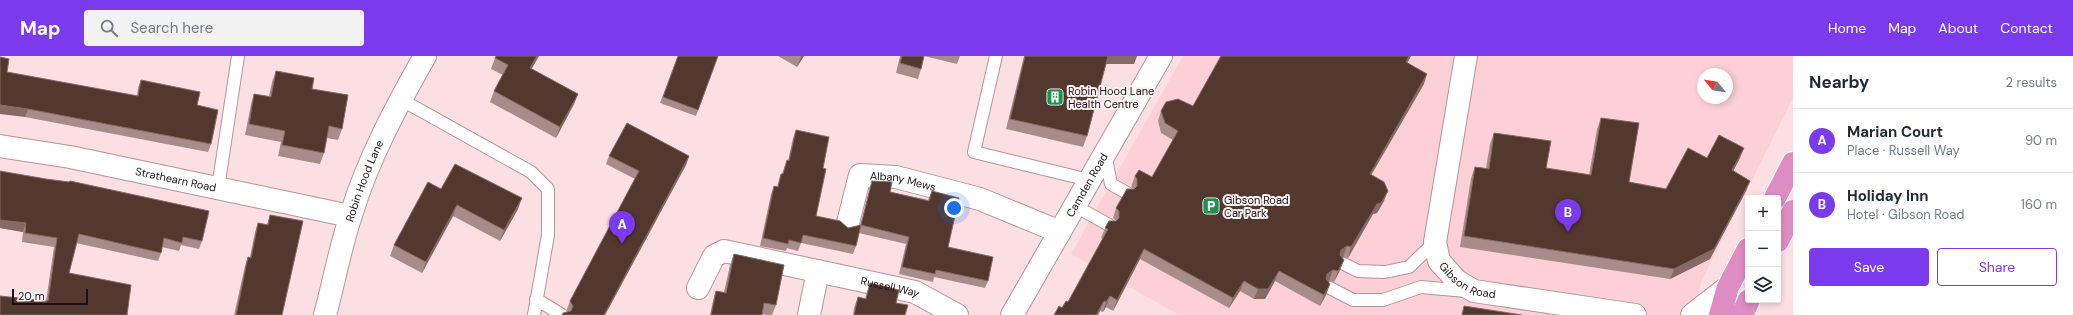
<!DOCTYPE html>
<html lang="en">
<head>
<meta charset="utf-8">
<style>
	:root { --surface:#fff; --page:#f2f2f3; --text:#1f2937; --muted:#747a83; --line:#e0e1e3; --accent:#7c3aed }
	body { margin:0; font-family:"DM Sans",sans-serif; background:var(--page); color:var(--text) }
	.controls { position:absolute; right:12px; bottom:12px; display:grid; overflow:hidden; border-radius:4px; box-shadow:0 2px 6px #0003 }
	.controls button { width:36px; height:36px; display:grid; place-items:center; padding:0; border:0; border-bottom:1px solid var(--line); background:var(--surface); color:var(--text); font:20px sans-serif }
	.compass { position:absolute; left:1697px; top:12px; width:36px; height:36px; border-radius:50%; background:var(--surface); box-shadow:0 2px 6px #0003; rotate:300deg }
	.scale { position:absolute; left:12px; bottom:10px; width:76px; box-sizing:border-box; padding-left:4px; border:2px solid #1d1113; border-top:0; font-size:11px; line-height:14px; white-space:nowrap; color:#1d1113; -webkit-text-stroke:3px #faf3f4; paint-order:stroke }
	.you { position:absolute; left:954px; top:152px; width:14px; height:14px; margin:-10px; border:3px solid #fff; border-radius:50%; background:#1a73e8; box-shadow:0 0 0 6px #1a73e833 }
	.badge { display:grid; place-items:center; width:26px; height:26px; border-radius:50%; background:var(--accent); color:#fff; font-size:13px; font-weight:700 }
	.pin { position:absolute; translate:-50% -33px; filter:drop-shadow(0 1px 2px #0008) }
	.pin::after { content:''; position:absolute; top:21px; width:14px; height:12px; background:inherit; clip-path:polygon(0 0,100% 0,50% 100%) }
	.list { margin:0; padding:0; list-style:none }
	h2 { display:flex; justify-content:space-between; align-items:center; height:52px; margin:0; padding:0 16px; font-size:17px }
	h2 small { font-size:13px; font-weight:400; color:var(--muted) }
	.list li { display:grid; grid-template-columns:26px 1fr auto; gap:12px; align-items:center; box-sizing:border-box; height:64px; padding:0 16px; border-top:1px solid var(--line) }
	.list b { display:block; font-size:15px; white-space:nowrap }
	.list p { margin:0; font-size:13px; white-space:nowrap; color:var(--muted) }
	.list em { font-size:13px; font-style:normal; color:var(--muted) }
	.actions { display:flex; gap:8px; padding:12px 16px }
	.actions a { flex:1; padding:9px 0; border:1px solid var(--accent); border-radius:4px; text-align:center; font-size:14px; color:var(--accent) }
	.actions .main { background:var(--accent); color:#fff }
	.icon { flex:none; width:22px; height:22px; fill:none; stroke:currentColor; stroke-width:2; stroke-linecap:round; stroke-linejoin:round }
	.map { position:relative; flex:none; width:1793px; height:259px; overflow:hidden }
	header { display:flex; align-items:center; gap:24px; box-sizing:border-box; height:56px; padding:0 20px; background:var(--accent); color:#fff }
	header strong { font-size:19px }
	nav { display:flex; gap:22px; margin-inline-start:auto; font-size:14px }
	.search { width:280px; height:36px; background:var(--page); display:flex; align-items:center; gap:10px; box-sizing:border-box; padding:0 14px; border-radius:4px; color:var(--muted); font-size:15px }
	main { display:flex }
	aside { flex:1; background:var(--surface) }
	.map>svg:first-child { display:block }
	.built { fill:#fcd0d6; fill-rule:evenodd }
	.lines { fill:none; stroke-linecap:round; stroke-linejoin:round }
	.lane-casing { stroke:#b59398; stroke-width:14 }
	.street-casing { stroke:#b59398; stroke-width:24 }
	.highway-casing { stroke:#fff; stroke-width:24 }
	.lane { stroke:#fff; stroke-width:12 }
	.street { stroke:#fff; stroke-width:22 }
	.highway { stroke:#de8dc3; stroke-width:22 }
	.wall { fill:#a88c89 }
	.shaded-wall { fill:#866a65 }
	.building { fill:#53382f; stroke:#866a65 }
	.labels { text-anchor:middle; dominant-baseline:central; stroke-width:4; stroke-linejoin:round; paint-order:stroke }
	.poi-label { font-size:11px; fill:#1d1113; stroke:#faf3f4; text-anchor:start }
	.street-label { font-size:11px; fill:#1d1113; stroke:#faf3f4 }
</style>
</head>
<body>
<header>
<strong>Map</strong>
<div class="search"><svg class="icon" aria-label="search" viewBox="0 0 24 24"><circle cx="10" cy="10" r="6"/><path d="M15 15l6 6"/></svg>Search here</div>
<nav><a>Home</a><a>Map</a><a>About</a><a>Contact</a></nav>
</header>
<main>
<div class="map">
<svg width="1793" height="259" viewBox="0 0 1793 259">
	<rect width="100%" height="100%" fill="#fcdfe3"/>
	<path class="built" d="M 1183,0 L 1793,0 L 1793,42 L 1701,226 L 1696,259 L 1179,259 L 1071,198 ZM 1703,18 L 1727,18 L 1727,42 L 1703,42 Z"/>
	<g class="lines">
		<g class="lane-casing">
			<path id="lane" d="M 996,0 L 974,96 L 1089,124
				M 400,43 L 531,116 L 548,133 L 548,179 L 534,259
				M 1105,98 L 1111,128 L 1127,137
				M 218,132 L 238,0
				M 1075,150 L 1109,169
				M 1344,208 L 1358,215 L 1385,216 L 1409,211 L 1435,186
				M 1330,232 L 1353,244 L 1383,244 L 1421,231 L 1466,235
				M 536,243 L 562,259"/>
		</g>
		<g class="street-casing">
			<g id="street">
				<path id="s1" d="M 1466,0 L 1435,186 L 1439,205 L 1457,225 L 1474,235 L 1635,259"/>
				<path id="s2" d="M 0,90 L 70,101 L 350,160"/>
				<path id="s3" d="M 848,167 L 860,119 L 896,121 L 980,143 L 1060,176"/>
				<path id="s4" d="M 698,232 L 714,200 L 724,195 L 915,236 L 957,259"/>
				<path id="s5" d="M 325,259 C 334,226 340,192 351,159 C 368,103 396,51 425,0"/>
				<path d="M 809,259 L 818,215"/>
				<path id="s6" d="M 1012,259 L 1161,0"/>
				<path d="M 1692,259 L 1728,231"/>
			</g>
		</g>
		<g class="highway-casing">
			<path id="highway" d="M 1775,142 L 1793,107
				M 1778,185 L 1793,155
				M 1720,259 L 1728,231 L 1748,193
				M 1742,259 L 1749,244"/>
		</g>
		<use href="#lane" class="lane"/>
		<use href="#street" class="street"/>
		<use href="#highway" class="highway"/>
	</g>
	<path class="wall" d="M 678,0 L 718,0 L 696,60 L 660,47 Z
		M 778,0 L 804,0 L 797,11 Z
		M 900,0 L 960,0 L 957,8 L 924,0 L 921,13 L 918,23 L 896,17 Z
		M 1024,0 L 1137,0 L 1134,8 L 1106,8 L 1087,80 L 1083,91 L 1006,73 Z
		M 1221,0 L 1411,0 L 1407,7 L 1424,28 L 1371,119 L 1384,145 L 1377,157 L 1373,158 L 1348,202 L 1343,201 L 1342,201 L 1344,204 L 1340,214 L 1334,226 L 1329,225 L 1328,225 L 1330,228 L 1326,239 L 1320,250 L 1275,225 L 1265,243 L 1254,243 L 1240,235 L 1229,252 L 1140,203 L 1113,255 L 1106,251 L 1103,256 L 1100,255 L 1098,259 L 1054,259 L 1068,246 L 1103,183 L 1101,182 L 1105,172 L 1116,165 L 1113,162 L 1116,152 L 1134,133 L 1131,131 L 1135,120 L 1152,121 L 1173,84 L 1161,77 L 1158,65 L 1161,55 L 1193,50 Z
		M 495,2 L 532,13 L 578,38 L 574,48 L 556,82 L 490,46 L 494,35 L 503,19 L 491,13 Z
		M 276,15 L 312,33 L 342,73 L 338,84 L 327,82 L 324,97 L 320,108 L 278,100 L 281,86 L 245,79 L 251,48 L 254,38 L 269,40 L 272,26 Z
		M 7,16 L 137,40 L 138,32 L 141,24 L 197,49 L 211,88 L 208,96 L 25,61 Z
		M 1601,62 L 1629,126 L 1666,133 L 1707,102 L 1740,102 L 1733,115 L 1750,125 L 1746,135 L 1710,203 L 1670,223 L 1460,191 L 1471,122 L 1475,111 L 1486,112 L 1490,88 L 1494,77 L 1546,112 L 1589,119 L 1597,73 Z
		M 796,74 L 823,112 L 816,160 L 848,172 L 860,170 L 870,132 L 872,125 L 890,136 L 928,144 L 932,135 L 948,191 L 988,225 L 985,232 L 934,221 L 933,226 L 899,218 L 906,188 L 859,177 L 856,190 L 853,198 L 801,187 L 798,195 L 787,192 L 786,195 L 760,190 L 771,138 L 774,130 L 777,131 L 781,118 L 782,118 L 787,104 L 788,105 L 793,82 Z
		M 609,100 L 689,100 L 686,109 L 605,259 L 562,259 L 568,256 L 567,253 L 570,245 L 635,123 L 606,108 Z
		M 0,115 L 202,185 L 199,193 L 181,189 L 179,195 L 162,191 L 161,197 L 158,205 L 76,187 L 69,217 L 127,259 L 46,245 L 54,191 L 22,186 L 23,176 L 0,172 Z
		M 441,133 L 518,153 L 500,185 L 453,160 L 422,217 L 390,200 L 394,189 Z
		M 270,159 L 282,259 L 234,259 L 245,210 L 248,201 L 250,201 L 255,176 L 258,167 L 267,169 Z
		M 734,198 L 776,249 L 772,259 L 767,259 L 762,258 L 762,259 L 710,259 L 713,245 L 716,235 L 724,236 L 730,209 Z
		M 870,227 L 896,247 L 905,259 L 853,259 L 854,252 L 858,241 L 865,243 Z"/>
	<path class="shaded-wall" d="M 537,0 L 539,0 L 526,23 L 530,12 Z
		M 801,0 L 804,0 L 797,11 L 801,1 Z
		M 1108,0 L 1137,0 L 1134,8 L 1105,8 Z
		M 1409,0 L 1411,0 L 1402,16 L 1406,6 Z
		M 1427,18 L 1424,28 L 1366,128 L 1370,118 Z
		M 578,38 L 574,48 L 556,82 L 560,71 Z
		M 0,49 L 28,53 L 25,61 L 0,58 Z
		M 1744,92 L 1740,102 L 1728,125 L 1732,114 Z
		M 689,100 L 686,109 L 605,259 L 604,259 Z
		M 1750,125 L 1746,135 L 1710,203 L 1670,223 L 1674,213 Z
		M 1388,135 L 1384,145 L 1377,157 L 1373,158 L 1348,202 L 1351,191 L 1377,148 Z
		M 522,142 L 518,153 L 500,185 L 504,174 Z
		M 457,149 L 453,160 L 422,217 L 426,206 Z
		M 0,164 L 26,167 L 23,176 L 0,172 Z
		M 1347,190 L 1343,201 L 1338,204 L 1341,194 Z
		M 1144,193 L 1140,203 L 1113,255 L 1117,244 Z
		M 1344,204 L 1340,214 L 1334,226 L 1338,215 Z
		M 1333,214 L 1329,225 L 1324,228 L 1327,218 Z
		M 1279,215 L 1275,225 L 1265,243 L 1254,243 L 1258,233 Z
		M 1244,225 L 1240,235 L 1229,252 L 1233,242 Z
		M 1330,228 L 1326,239 L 1320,250 L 1324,239 Z
		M 1110,240 L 1106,251 L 1103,256 L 1106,246 Z
		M 1104,245 L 1098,259 L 1096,259 Z"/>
	<path class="building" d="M 496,0 L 537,0 L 530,12 L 578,38 L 560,71 L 494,35 L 508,9 L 495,2 Z
		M 678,0 L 718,0 L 698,54 L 663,41 Z
		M 902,0 L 924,0 L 921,13 L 900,7 Z
		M 1025,0 L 1108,0 L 1087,80 L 1010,63 Z
		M 1221,0 L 1409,0 L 1406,6 L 1427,18 L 1370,118 L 1384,126 L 1388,135 L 1381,147 L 1377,148 L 1351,191 L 1347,190 L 1341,194 L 1340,199 L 1344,204 L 1338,215 L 1333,214 L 1327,218 L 1326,223 L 1330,228 L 1324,239 L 1279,215 L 1268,233 L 1258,233 L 1244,225 L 1233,242 L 1144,193 L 1117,244 L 1110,240 L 1106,246 L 1104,245 L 1096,259 L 1054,259 L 1059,250 L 1062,252 L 1066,245 L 1068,246 L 1108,173 L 1105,172 L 1109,165 L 1116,165 L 1119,162 L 1119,155 L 1116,152 L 1127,133 L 1134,133 L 1137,130 L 1137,123 L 1135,120 L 1139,114 L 1152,121 L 1178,75 L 1165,67 L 1161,55 L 1166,46 L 1178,43 L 1193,50 Z
		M 0,1 L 9,3 L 7,16 L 138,40 L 141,24 L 200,36 L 197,49 L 218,54 L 211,88 L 28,53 L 0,49 Z
		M 276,15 L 314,22 L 312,33 L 348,39 L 342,73 L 329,70 L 324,97 L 282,89 L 285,75 L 249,68 L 254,38 L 271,41 Z
		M 1601,62 L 1639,67 L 1629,126 L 1666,133 L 1688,92 L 1707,102 L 1719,79 L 1744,92 L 1732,114 L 1750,125 L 1714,193 L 1674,213 L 1464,180 L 1475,111 L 1489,113 L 1494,77 L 1551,85 L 1546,112 L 1591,119 Z
		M 627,67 L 689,100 L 604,259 L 562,259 L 563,257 L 571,255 L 573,250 L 570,245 L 639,115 L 609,100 Z
		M 796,74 L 829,81 L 823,112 L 826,113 L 816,160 L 840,165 L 848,172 L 861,169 L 856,190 L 803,179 L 801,187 L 789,184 L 788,188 L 763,182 L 774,130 L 778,131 L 781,118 L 783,118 L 787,104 L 789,105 Z
		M 455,108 L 522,142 L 504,174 L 457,149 L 426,206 L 394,189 L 428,126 L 441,133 Z
		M 0,115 L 46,123 L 69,126 L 70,125 L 209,155 L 202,185 L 183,181 L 182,187 L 164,182 L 161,197 L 79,178 L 69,217 L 131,229 L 127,259 L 0,259 L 0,240 L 48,245 L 57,182 L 25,177 L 26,167 L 0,164 Z
		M 872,125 L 892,126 L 890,136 L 929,145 L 932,135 L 959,142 L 948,191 L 993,201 L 988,225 L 936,214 L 935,218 L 902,211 L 909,181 L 861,169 Z
		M 270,159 L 303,165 L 282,259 L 236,259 L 248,201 L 251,202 L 258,167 L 268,169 Z
		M 734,198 L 784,209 L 776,249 L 764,247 L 762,259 L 711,259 L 716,235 L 726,237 Z
		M 870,227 L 899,234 L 896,247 L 908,249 L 905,259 L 854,259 L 858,241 L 866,243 Z
		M 1464,250 L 1522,259 L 1462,259 Z"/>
	<defs>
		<g id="building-square" transform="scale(0.9)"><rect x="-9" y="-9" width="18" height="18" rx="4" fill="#1b934f" stroke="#faf3f4"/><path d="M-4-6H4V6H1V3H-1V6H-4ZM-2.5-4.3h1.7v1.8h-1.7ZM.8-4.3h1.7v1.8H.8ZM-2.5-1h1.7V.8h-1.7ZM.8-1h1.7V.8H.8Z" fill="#fff"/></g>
		<g id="parking-square" transform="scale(0.9)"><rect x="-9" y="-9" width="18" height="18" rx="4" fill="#1b934f" stroke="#faf3f4"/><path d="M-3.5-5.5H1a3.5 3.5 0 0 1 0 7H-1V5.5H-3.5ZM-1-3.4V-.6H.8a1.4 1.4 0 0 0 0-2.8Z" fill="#fff"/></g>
	</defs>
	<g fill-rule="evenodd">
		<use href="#building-square" x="1055" y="41"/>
		<use href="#parking-square" x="1211" y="150"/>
	</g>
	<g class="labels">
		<g class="poi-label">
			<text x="1068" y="35">Robin Hood Lane<tspan x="1068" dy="13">Health Centre</tspan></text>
			<text x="1224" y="144">Gibson Road<tspan x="1224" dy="13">Car Park</tspan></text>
		</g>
		<g class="street-label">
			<text stroke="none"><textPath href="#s2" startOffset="179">Strathearn Road</textPath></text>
			<text stroke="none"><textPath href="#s5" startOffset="140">Robin Hood Lane</textPath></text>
			<text stroke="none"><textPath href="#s3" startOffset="93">Albany Mews</textPath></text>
			<text stroke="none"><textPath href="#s6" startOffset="150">Camden Road</textPath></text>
			<text stroke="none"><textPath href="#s1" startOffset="244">Gibson Road</textPath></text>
			<text stroke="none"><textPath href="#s4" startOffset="217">Russell Way</textPath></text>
		</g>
	</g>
</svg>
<div class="controls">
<button>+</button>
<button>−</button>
<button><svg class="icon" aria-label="layers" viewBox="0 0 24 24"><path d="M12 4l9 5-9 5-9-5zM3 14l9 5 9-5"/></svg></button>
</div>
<svg class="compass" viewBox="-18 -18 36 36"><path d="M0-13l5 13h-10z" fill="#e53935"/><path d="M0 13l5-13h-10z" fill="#747a83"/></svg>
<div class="scale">20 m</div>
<div class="you"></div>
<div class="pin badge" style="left:622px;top:188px">A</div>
<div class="pin badge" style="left:1568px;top:176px">B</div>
</div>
<aside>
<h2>Nearby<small>2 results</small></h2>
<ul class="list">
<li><span class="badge">A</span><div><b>Marian Court</b><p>Place · Russell Way</p></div><em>90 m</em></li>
<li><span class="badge">B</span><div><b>Holiday Inn</b><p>Hotel · Gibson Road</p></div><em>160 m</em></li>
</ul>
<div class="actions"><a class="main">Save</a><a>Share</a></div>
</aside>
</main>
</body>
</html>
